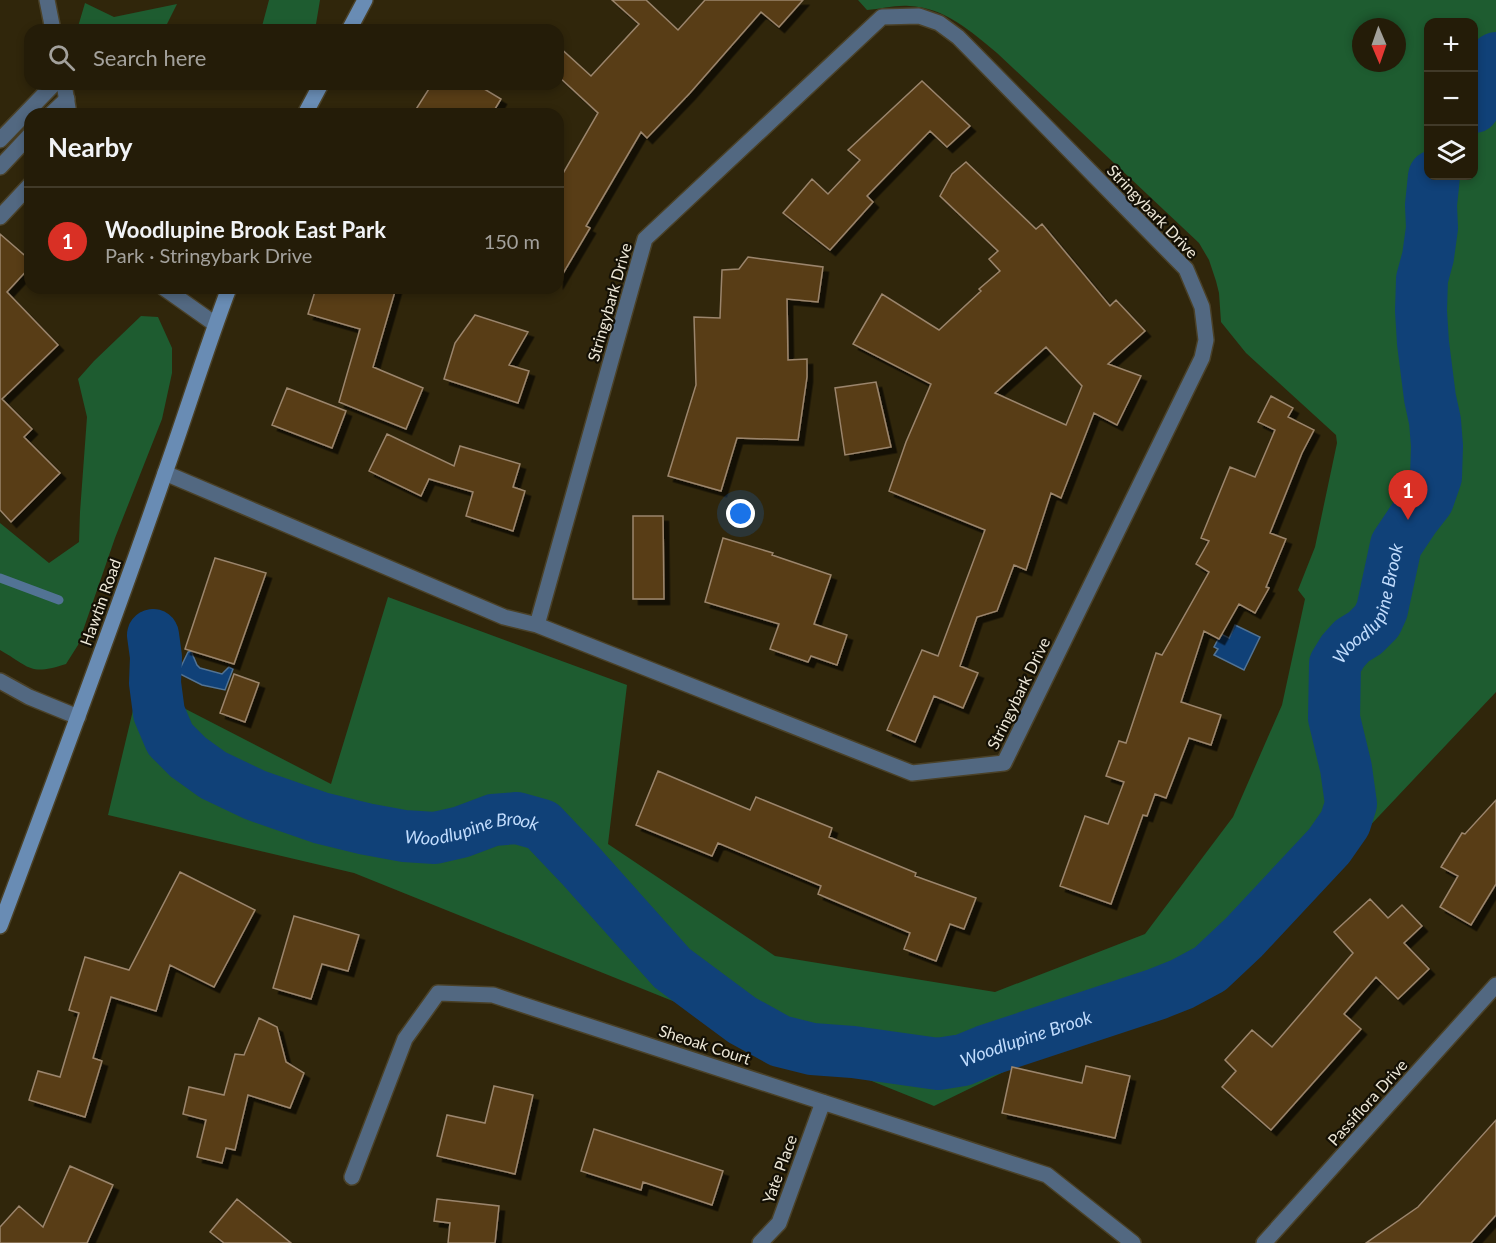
<!DOCTYPE html>
<html lang="en">
<head>
<meta charset="utf-8">
<style>
	:root { --surface:#241c08; --page:#302916; --text:#f1f3f6; --muted:#a3a19c; --line:#413a29; --accent:#d93025 }
	body { margin:0; font-family:Lato,sans-serif; background:var(--page); color:var(--text) }
	.controls { position:absolute; right:18px; top:18px; display:grid; overflow:hidden; border-radius:12px; box-shadow:0 3px 9px #0003 }
	.controls button { width:54px; height:54px; display:grid; place-items:center; padding:0; border:0; border-bottom:2px solid var(--line); background:var(--surface); color:var(--text); font:30px sans-serif }
	.compass { position:absolute; left:1352px; top:18px; width:54px; height:54px; border-radius:50%; background:var(--surface); box-shadow:0 3px 9px #0003; rotate:178deg }
	.you { position:absolute; left:741px; top:514px; width:21px; height:21px; margin:-15px; border:4px solid #fff; border-radius:50%; background:#1a73e8; box-shadow:0 0 0 9px #1a73e833 }
	.badge { display:grid; place-items:center; width:39px; height:39px; border-radius:50%; background:var(--accent); color:#fff; font-size:20px; font-weight:700 }
	.pin { position:absolute; translate:-50% -50px; filter:drop-shadow(0 2px 3px #0008) }
	.pin::after { content:''; position:absolute; top:32px; width:21px; height:18px; background:inherit; clip-path:polygon(0 0,100% 0,50% 100%) }
	.list { margin:0; padding:0; list-style:none }
	h2 { display:flex; justify-content:space-between; align-items:center; height:78px; margin:0; padding:0 24px; font-size:26px }
	h2 small { font-size:20px; font-weight:400; color:var(--muted) }
	.list li { display:grid; grid-template-columns:39px 1fr auto; gap:18px; align-items:center; box-sizing:border-box; height:108px; padding:0 24px; border-top:2px solid var(--line) }
	.list b { display:block; font-size:22px; white-space:nowrap }
	.list p { margin:0; font-size:20px; white-space:nowrap; color:var(--muted) }
	.list em { font-size:20px; font-style:normal; color:var(--muted) }
	.icon { flex:none; width:33px; height:33px; fill:none; stroke:currentColor; stroke-width:2; stroke-linecap:round; stroke-linejoin:round }
	.map { position:relative; flex:none; width:1496px; height:1243px; overflow:hidden }
	.search { position:absolute; background:var(--surface); box-shadow:0 3px 9px #0003; left:24px; top:24px; width:540px; height:66px; display:flex; align-items:center; gap:15px; box-sizing:border-box; padding:0 21px; border-radius:18px; color:var(--muted); font-size:22px }
	.panel { position:absolute; background:var(--surface); box-shadow:0 3px 9px #0003; left:24px; top:108px; width:540px; height:186px; border-radius:18px }
	.map>svg:first-child { display:block }
	.green { fill:#1e5c30; fill-rule:evenodd }
	.water { fill:#104178; stroke:#527394; stroke-width:1.5 }
	.lines { fill:none; stroke-linecap:round; stroke-linejoin:round }
	.stream { stroke:#527394; stroke-width:9 }
	.river { stroke:#104178; stroke-width:52 }
	.building { fill:#583d18; stroke:#9b856c; stroke-width:1.5; fill-rule:evenodd; filter:url(#shadow) }
	.service-casing { stroke:#4a4128; stroke-width:18 }
	.minor-casing { stroke:#4a4128; stroke-width:18 }
	.tertiary-casing { stroke:#4a4128; stroke-width:18 }
	.secondary-casing { stroke:#4a4128; stroke-width:18 }
	.service { stroke:#526881; stroke-width:15 }
	.minor { stroke:#526881; stroke-width:15 }
	.tertiary { stroke:#526881; stroke-width:15 }
	.secondary { stroke:#698cb4; stroke-width:15 }
	.labels { text-anchor:middle; dominant-baseline:central; stroke-width:4.5; stroke-linejoin:round; paint-order:stroke }
	.street-label { font-size:16px; fill:#ede7d7; stroke:#141005 }
	.water-label { font-size:18px; font-style:italic; fill:#c1dcfd; stroke:#141005 }
</style>
</head>
<body>
<div class="map">
<svg width="1496" height="1243" viewBox="0 0 1496 1243">
	<defs>
		<filter id="shadow"><feDropShadow dx="5.5" dy="5.5" stdDeviation="0" flood-color="#0009"/></filter>
	</defs>
	<rect width="100%" height="100%" fill="#30260b"/>
	<path class="green" d="M 269,0 L 320,0 L 315,30 L 261,30 Z
		M 858,0 L 1496,0 L 1496,692 L 1330,868 L 1177,1010 L 1075,1037 L 934,1106 L 354,873 L 108,815 L 139,685 L 331,784 L 388,597 L 627,685 L 608,844 L 775,956 L 995,992 L 1145,934 L 1233,817 L 1282,705 L 1305,599 L 1298,590 L 1315,547 L 1337,443 L 1336,435 L 1246,353 L 1221,322 L 1219,293 L 1216,281 L 1209,260 L 1199,243 L 997,53 C 972,32 944,7 909,6 C 895,5 881,9 867,10 ZM 1428,22 L 1474,22 L 1474,176 L 1428,176 ZM 1361,27 L 1397,27 L 1397,63 L 1361,63 Z
		M 85,3 L 114,17 L 177,4 L 164,30 L 77,30 Z
		M 141,316 L 158,317 L 172,348 L 172,373 L 162,419 L 115,538 L 78,645 L 66,664 C 29,676 30,667 0,650 L 0,523 L 49,563 L 79,542 L 80,512 L 87,417 L 78,379 L 94,361 Z"/>
	<path class="water" d="M 1235,625 L 1260,637 L 1244,670 L 1214,655 L 1218,649 L 1214,647 L 1221,634 L 1229,638 Z
		M 191,651 L 197,665 L 200,668 L 222,674 L 229,667 L 233,669 L 225,690 L 202,685 L 178,673 L 188,652 Z"/>
	<g class="lines">
		<path class="stream" d="M 0,578 L 59,600"/>
		<g class="river">
			<path d="M 1474,107 C 1483,92 1481,69 1496,58"/>
			<path id="s1" d="M 153,635 L 156,657 L 155,683 L 159,713 L 170,739 L 188,757 L 213,775 L 255,795 L 321,818 L 366,829 L 404,836 L 435,838 L 461,832 L 493,820 L 517,818 L 542,825 L 580,865 L 672,968 L 742,1020 L 780,1041 L 812,1049 L 853,1052 L 938,1064 L 963,1060 L 985,1051 L 1157,994 L 1182,984 L 1210,969 L 1244,937 L 1329,846 L 1345,823 L 1351,804 L 1346,768 L 1334,718 L 1335,664 L 1343,651 L 1352,641 L 1365,633 L 1377,621 L 1382,610 L 1396,545 L 1414,518 L 1428,500 L 1436,477 L 1437,446 L 1435,421 L 1430,398 L 1423,343 L 1421,311 L 1422,279 L 1428,257 L 1432,228 L 1431,205 L 1434,176"/>
		</g>
	</g>
	<path class="building" d="M 612,0 L 646,0 L 678,30 L 705,0 L 803,0 L 779,27 L 761,12 L 690,93 L 647,138 L 641,132 L 586,226 L 590,228 L 558,282 L 558,182 L 598,113 L 558,76 L 558,46 L 591,76 L 639,24 Z
		M 922,81 L 970,126 L 947,147 L 930,131 L 867,196 L 873,202 L 830,250 L 783,213 L 812,179 L 828,194 L 860,160 L 848,150 Z
		M 432,84 L 476,84 L 501,99 L 492,114 L 413,114 Z
		M 966,162 L 1036,229 L 1042,224 L 1110,306 L 1116,300 L 1145,331 L 1108,364 L 1141,376 L 1117,425 L 1094,413 L 1061,498 L 1051,493 L 1026,570 L 1014,565 L 997,611 L 977,617 L 960,666 L 978,673 L 963,708 L 934,696 L 915,742 L 887,730 L 922,650 L 938,656 L 985,530 L 889,491 L 906,442 L 931,384 L 853,344 L 882,294 L 939,330 L 981,291 L 979,289 L 1000,271 L 989,259 L 998,251 L 940,196 L 952,174 ZM 1046,347 L 1082,386 L 1066,425 L 995,393 Z
		M 0,234 L 30,260 L 30,267 L 7,292 L 58,345 L 2,399 L 32,429 L 24,437 L 60,473 L 11,522 L 0,510 Z
		M 748,257 L 823,267 L 818,302 L 787,299 L 788,360 L 807,359 L 807,377 L 798,440 L 737,438 L 721,491 L 668,476 L 696,385 L 694,317 L 720,318 L 722,270 L 739,269 Z
		M 316,288 L 396,288 L 373,367 L 423,388 L 406,429 L 339,402 L 360,329 L 308,314 Z
		M 475,315 L 528,332 L 509,365 L 529,371 L 518,403 L 444,379 L 455,343 Z
		M 876,382 L 891,447 L 845,455 L 835,388 Z
		M 287,388 L 346,411 L 332,448 L 272,425 Z
		M 1271,396 L 1293,408 L 1288,417 L 1314,430 L 1302,453 L 1270,533 L 1286,539 L 1266,587 L 1269,588 L 1255,613 L 1239,604 L 1219,639 L 1204,631 L 1181,702 L 1221,715 L 1211,745 L 1189,738 L 1166,798 L 1155,794 L 1147,816 L 1143,815 L 1111,904 L 1060,886 L 1085,816 L 1108,824 L 1124,782 L 1106,776 L 1119,741 L 1126,743 L 1156,653 L 1162,655 L 1209,572 L 1196,564 L 1209,541 L 1201,538 L 1230,467 L 1255,477 L 1275,430 L 1258,422 Z
		M 387,434 L 454,466 L 460,446 L 520,464 L 513,487 L 525,491 L 513,531 L 466,516 L 473,492 L 429,479 L 421,496 L 369,471 Z
		M 633,516 L 663,516 L 664,599 L 633,599 Z
		M 723,538 L 773,553 L 772,555 L 831,575 L 814,624 L 847,635 L 837,665 L 811,656 L 808,662 L 770,649 L 779,624 L 705,602 Z
		M 215,558 L 266,573 L 234,664 L 185,649 Z
		M 234,674 L 259,683 L 245,722 L 220,713 Z
		M 658,771 L 750,810 L 756,797 L 832,828 L 829,837 L 916,873 L 915,876 L 976,898 L 964,929 L 950,924 L 936,961 L 904,949 L 910,933 L 818,894 L 821,886 L 718,843 L 712,856 L 636,825 Z
		M 1496,800 L 1496,884 L 1471,925 L 1440,907 L 1458,876 L 1441,867 L 1462,833 L 1465,834 Z
		M 180,872 L 255,910 L 214,987 L 170,965 L 156,1011 L 111,997 L 93,1058 L 102,1061 L 85,1117 L 29,1100 L 38,1071 L 60,1077 L 79,1013 L 69,1010 L 85,957 L 129,970 Z
		M 1370,899 L 1388,918 L 1402,905 L 1422,926 L 1404,943 L 1429,969 L 1398,999 L 1376,977 L 1344,1014 L 1361,1029 L 1271,1130 L 1222,1087 L 1236,1071 L 1225,1060 L 1252,1030 L 1272,1047 L 1353,953 L 1334,932 Z
		M 294,916 L 359,935 L 348,971 L 322,964 L 311,999 L 273,988 Z
		M 259,1018 L 277,1027 L 286,1062 L 304,1073 L 290,1108 L 248,1095 L 235,1150 L 226,1148 L 222,1163 L 197,1157 L 206,1120 L 183,1114 L 189,1087 L 224,1095 L 235,1054 L 244,1055 Z
		M 1086,1066 L 1130,1076 L 1115,1138 L 1002,1113 L 1012,1067 L 1082,1083 Z
		M 494,1086 L 533,1095 L 515,1174 L 437,1156 L 447,1115 L 485,1123 Z
		M 1496,1120 L 1496,1215 L 1471,1243 L 1366,1243 L 1418,1207 Z
		M 594,1129 L 723,1171 L 712,1205 L 643,1182 L 641,1190 L 581,1171 Z
		M 70,1166 L 113,1185 L 87,1243 L 0,1243 L 0,1227 L 19,1206 L 43,1227 Z
		M 237,1199 L 291,1243 L 224,1243 L 210,1232 Z
		M 437,1199 L 499,1206 L 495,1243 L 448,1243 L 450,1223 L 434,1221 Z"/>
	<g class="lines">
		<g class="service-casing">
			<path id="service" d="M 51,114 L 67,99
				M 0,140 L 54,84
				M 0,167 L 30,135
				M 0,217 L 30,185"/>
		</g>
		<g class="minor-casing">
			<path id="minor" d="M 165,473 L 504,617 L 537,625 L 912,773 L 1004,763 L 1202,358 L 1206,340 L 1202,307 L 1186,269 L 958,37 L 939,23 L 919,16 L 882,17 L 645,239 L 537,625
				M 0,681 L 29,697 L 78,717
				M 352,1177 L 405,1039 L 438,993 L 493,995 L 1047,1175 L 1133,1243
				M 760,1243 L 779,1223 L 823,1102
				M 1264,1243 L 1496,985"/>
		</g>
		<g class="tertiary-casing">
			<path id="tertiary" d="M 47,0 L 53,30
				M 64,84 L 69,114
				M 164,288 L 215,324"/>
		</g>
		<g class="secondary-casing">
			<path id="secondary" d="M 349,30 L 365,0
				M 305,114 L 321,84
				M 0,926 C 56,776 113,625 165,473 C 187,411 206,349 229,288"/>
		</g>
		<use href="#service" class="service"/>
		<use href="#minor" class="minor"/>
		<use href="#tertiary" class="tertiary"/>
		<use href="#secondary" class="secondary"/>
	</g>
	<g class="labels">
		<g class="street-label">
			<text transform="translate(1153 211) rotate(46)">Stringybark Drive</text>
			<text transform="translate(609 302) rotate(-74)">Stringybark Drive</text>
			<text transform="translate(100 602) rotate(-70)">Hawtin Road</text>
			<text transform="translate(1018 693) rotate(-64)">Stringybark Drive</text>
			<text transform="translate(705 1044) rotate(18)">Sheoak Court</text>
			<text transform="translate(1367 1102) rotate(-48)">Passiflora Drive</text>
			<text transform="translate(779 1169) rotate(-70)">Yate Place</text>
		</g>
		<g class="water-label">
			<text stroke="none"><textPath href="#s1" startOffset="1712">Woodlupine Brook</textPath></text>
			<text stroke="none"><textPath href="#s1" startOffset="434">Woodlupine Brook</textPath></text>
			<text stroke="none"><textPath href="#s1" startOffset="1082">Woodlupine Brook</textPath></text>
		</g>
	</g>
</svg>
<div class="controls">
<button>+</button>
<button>−</button>
<button><svg class="icon" aria-label="layers" viewBox="0 0 24 24"><path d="M12 4l9 5-9 5-9-5zM3 14l9 5 9-5"/></svg></button>
</div>
<svg class="compass" viewBox="-18 -18 36 36"><path d="M0-13l5 13h-10z" fill="#e53935"/><path d="M0 13l5-13h-10z" fill="#a3a19c"/></svg>
<div class="you"></div>
<div class="pin badge" style="left:1408px;top:520px">1</div>
<div class="search"><svg class="icon" aria-label="search" viewBox="0 0 24 24"><circle cx="10" cy="10" r="6"/><path d="M15 15l6 6"/></svg>Search here</div>
<section class="panel">
<h2>Nearby<small></small></h2>
<ul class="list">
<li><span class="badge">1</span><div><b>Woodlupine Brook East Park</b><p>Park · Stringybark Drive</p></div><em>150 m</em></li>
</ul>
</section>
</div>
</body>
</html>
